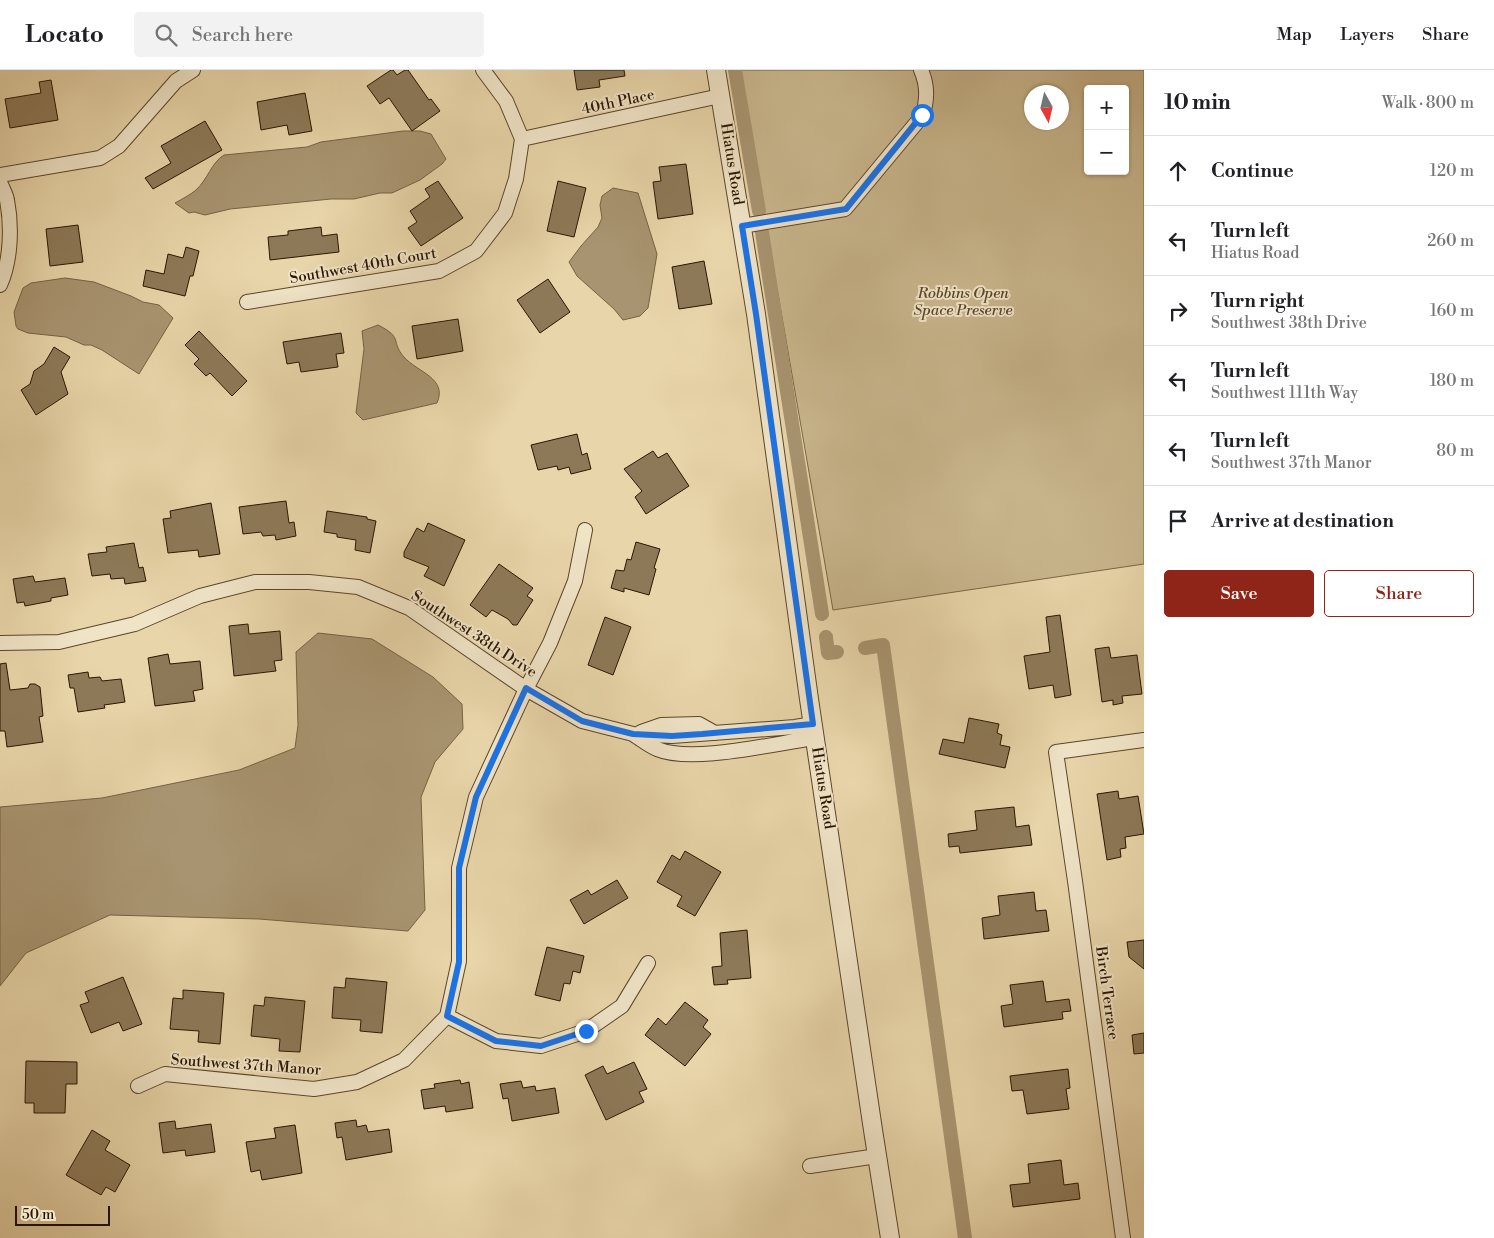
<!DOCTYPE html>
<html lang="en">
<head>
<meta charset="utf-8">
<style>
	:root { --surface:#fff; --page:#f2f2f2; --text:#202124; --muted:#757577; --line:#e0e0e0; --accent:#8f2418 }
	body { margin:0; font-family:"Libre Bodoni",serif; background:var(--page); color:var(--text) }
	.controls { position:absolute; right:15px; top:15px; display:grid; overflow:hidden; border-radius:5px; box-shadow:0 1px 4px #0004 }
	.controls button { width:45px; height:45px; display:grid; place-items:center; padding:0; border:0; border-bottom:1px solid var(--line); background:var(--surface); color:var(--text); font:25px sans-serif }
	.compass { position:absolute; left:1024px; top:15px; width:45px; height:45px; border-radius:50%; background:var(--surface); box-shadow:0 1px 4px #0004; rotate:172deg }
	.scale { position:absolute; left:15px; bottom:12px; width:95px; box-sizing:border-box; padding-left:5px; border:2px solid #2b1600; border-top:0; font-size:14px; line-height:18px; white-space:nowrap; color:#2b1600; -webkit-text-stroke:4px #f0e4c7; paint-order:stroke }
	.stop { position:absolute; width:15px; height:15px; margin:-11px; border:4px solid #1a73e8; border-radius:50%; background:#fff }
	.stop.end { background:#1a73e8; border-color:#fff; box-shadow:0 1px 5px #0008 }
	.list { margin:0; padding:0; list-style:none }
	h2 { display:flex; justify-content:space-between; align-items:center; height:65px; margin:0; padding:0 20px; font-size:21px }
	h2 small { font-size:16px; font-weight:400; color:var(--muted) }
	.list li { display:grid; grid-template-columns:32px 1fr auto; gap:15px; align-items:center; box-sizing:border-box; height:70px; padding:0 20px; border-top:1px solid var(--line) }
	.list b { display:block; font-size:19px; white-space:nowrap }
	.list p { margin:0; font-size:16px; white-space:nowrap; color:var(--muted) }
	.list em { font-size:16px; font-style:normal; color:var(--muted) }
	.actions { display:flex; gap:10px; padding:15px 20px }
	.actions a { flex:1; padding:11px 0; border:1px solid var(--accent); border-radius:5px; text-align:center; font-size:18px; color:var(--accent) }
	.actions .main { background:var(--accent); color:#fff }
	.icon { flex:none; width:28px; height:28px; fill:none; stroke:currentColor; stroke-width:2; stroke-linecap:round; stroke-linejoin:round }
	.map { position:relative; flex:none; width:1144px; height:1168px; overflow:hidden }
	header { display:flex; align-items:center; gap:30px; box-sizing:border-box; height:70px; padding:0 25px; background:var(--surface); border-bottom:1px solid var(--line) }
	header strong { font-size:24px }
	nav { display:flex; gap:28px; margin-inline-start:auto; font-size:18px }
	.search { width:350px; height:45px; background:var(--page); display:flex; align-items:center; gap:12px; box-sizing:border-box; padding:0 18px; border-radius:5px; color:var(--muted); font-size:19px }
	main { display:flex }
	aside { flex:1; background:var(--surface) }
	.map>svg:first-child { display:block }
	.green { fill:#c8b58c; stroke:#7a6646; fill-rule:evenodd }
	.water { fill:#a89470; stroke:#766243 }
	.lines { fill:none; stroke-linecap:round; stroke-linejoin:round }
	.canal { stroke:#a89470; stroke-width:14 }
	.building { fill:#8d7958; stroke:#2b1600 }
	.minor-casing { stroke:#5a462a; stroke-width:16 }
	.tertiary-casing { stroke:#5a462a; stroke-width:20 }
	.minor { stroke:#f0e4c7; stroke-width:14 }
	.tertiary { stroke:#f0e4c7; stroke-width:18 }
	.route { stroke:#1a73e8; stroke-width:6 }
	.labels { text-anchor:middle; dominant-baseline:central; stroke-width:4; stroke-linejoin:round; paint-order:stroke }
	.street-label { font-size:15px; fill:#2b1600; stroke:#f0e4c7 }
	.park-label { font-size:15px; font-style:italic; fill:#5a462a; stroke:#f0e4c7 }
</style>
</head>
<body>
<header>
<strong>Locato</strong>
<div class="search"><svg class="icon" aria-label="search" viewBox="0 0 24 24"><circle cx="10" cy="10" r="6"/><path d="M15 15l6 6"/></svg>Search here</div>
<nav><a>Map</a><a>Layers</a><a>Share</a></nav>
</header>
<main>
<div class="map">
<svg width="1144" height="1168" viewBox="0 0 1144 1168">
	<rect width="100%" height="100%" fill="#e8d5a9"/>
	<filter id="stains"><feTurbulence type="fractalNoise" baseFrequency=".004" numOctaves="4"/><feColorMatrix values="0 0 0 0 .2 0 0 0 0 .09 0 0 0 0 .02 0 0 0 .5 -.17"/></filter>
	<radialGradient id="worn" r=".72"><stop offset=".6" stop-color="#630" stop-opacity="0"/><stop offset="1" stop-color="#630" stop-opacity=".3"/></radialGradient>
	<path class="green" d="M 739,0 L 1144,0 L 1144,494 L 833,540 ZM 1088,19 L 1125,19 L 1125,101 L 1088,101 ZM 1032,22 L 1062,22 L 1062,52 L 1032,52 Z"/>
	<path class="water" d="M 403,61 L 420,61 L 431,64 L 446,89 L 442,94 L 420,110 L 392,123 L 380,123 L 354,129 L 331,129 L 230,139 L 205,145 L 194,142 L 189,143 L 175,133 C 182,129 190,125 196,120 C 208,109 211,93 224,85 L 307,77 L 321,72 Z
		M 613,118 L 638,123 L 657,184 L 648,238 L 640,246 L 623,250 L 614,239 L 577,206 L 569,192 L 581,176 L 598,157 L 602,148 L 600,135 L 602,126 Z
		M 65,208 L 94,212 L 131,226 L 143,232 L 159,235 L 173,248 L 139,304 L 102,280 L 91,275 L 84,275 L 66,267 L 28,263 L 18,259 L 16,256 L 14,242 L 23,218 L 31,213 Z
		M 378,255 C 404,268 390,271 404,287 C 417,302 448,308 437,333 L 363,350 L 356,343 L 364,279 L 362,261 Z
		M 318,563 L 372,569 L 433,607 L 462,634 L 463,659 L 435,692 L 421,727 L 425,840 L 408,861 L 259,849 L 110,845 L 26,883 L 0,916 L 0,737 L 102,728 L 239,700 L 295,678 L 298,655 L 296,582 Z"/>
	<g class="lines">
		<path class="canal" d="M 735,0 L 759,141
			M 762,162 L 822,544
			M 826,567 L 828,583 L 837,582
			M 865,578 L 883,575 L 965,1168"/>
	</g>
	<path class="building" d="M 391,0 L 393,0 L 397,5 L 405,0 L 408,0 L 429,30 L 431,29 L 440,41 L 412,61 L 389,28 L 380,34 L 367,16 Z
		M 574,0 L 624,0 L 625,6 L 599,10 L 600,17 L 577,20 Z
		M 51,10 L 58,50 L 10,58 L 5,29 L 41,23 L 39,12 Z
		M 305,23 L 312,61 L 289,65 L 287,55 L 261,60 L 257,32 Z
		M 205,51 L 222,80 L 153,119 L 145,108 L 171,93 L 161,76 Z
		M 686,94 L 693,144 L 658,149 L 653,112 L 661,111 L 659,97 Z
		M 438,111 L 463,148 L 421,176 L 408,158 L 417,152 L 410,141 L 430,127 L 425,119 Z
		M 558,111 L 586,118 L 574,167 L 547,161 Z
		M 78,155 L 83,192 L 50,196 L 46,159 Z
		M 321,157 L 322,166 L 337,164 L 339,182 L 270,190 L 268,167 L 288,165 L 288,161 Z
		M 186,177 L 199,181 L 193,206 L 190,206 L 185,226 L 143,216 L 146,200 L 164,204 L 168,184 L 183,188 Z
		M 704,191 L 712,234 L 679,239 L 672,197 Z
		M 548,209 L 570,242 L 540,263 L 517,230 Z
		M 458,249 L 463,281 L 417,289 L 412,256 Z
		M 199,261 L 247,311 L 232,326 L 210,303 L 206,306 L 194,294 L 199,289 L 185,275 Z
		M 341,263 L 344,283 L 336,284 L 338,297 L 301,302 L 299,292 L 287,294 L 283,272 Z
		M 54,277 L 70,287 L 61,302 L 68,324 L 36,345 L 21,320 L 30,314 L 34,301 L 44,294 Z
		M 577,364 L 582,385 L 587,383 L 591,399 L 571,404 L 569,397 L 558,400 L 557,396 L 538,400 L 531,375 Z
		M 653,381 L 658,388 L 667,383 L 689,416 L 646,444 L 635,427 L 642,421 L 624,399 Z
		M 286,431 L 289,453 L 294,452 L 296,466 L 276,470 L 275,465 L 263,466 L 261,462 L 243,464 L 239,437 Z
		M 211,433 L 220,484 L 199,487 L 198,480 L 168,483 L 163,449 L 171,448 L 170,441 Z
		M 327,441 L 367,447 L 367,449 L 376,451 L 370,483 L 355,480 L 356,470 L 337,467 L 337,464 L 324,462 Z
		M 428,453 L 465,470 L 444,516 L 424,506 L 429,497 L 404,487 L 404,482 L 417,458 L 424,462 Z
		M 636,472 L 660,479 L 654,498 L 656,499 L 649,525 L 624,518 L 624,522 L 611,518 L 616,500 L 624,501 L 627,489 L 631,490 Z
		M 134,473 L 139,498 L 143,497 L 146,511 L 125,514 L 124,508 L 111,509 L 110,504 L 92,506 L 88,484 L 107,482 L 106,477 Z
		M 499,494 L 533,518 L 527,526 L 533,530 L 517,555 L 513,555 L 508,549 L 492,540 L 486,547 L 470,535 Z
		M 33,506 L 35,512 L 65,508 L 68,525 L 51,528 L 51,531 L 25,536 L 24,532 L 17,533 L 13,509 Z
		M 1060,545 L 1071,625 L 1055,628 L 1053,615 L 1029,619 L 1024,586 L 1050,582 L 1046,547 Z
		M 605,547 L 631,557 L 613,605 L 588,595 Z
		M 248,554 L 249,564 L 280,561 L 282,590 L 274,591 L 276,601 L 234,606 L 229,556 Z
		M 1109,577 L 1111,588 L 1137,585 L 1142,624 L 1122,626 L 1123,633 L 1113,635 L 1113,630 L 1102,632 L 1095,579 Z
		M 168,584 L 170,594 L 200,591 L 203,619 L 193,621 L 195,631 L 155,636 L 148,588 Z
		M 6,593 L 10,620 L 28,618 L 30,614 L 35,614 L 40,617 L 43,646 L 39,647 L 43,672 L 7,677 L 5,661 L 0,661 L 0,594 Z
		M 88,602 L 89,608 L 100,607 L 102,611 L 121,609 L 125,632 L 104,635 L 105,638 L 78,642 L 74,618 L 70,618 L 68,605 Z
		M 969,648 L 999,654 L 997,663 L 1002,665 L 1000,675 L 1010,677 L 1005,698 L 939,684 L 943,669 L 964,673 Z
		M 1118,721 L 1119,729 L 1138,726 L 1144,764 L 1125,767 L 1126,778 L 1120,779 L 1121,787 L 1107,790 L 1097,724 Z
		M 1014,737 L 1016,757 L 1029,755 L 1032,775 L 960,783 L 959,776 L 949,777 L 948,764 L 977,760 L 975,741 Z
		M 685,781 L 721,802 L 695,846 L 677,836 L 682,826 L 657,812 L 672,785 L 680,790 Z
		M 617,810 L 628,828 L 584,854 L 570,830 L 588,820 L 591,825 Z
		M 1034,822 L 1036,841 L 1046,840 L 1049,861 L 984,869 L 982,848 L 1000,845 L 998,826 Z
		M 747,860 L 751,908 L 727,910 L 728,914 L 714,915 L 712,897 L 722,896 L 720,863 Z
		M 1144,870 L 1144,899 L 1129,887 L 1127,872 Z
		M 547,877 L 584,886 L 580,903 L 573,901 L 570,914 L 564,913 L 560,931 L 535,925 Z
		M 123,907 L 142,954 L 123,961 L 119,952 L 91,963 L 80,935 L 89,932 L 85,922 Z
		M 346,908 L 387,912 L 382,963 L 360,961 L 361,950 L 332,948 L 334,917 L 345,918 Z
		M 1043,911 L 1046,932 L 1069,929 L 1071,941 L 1062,942 L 1063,949 L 1004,957 L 1001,936 L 1013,934 L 1010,915 Z
		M 183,920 L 224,923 L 220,974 L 198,972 L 199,961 L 170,959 L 173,928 L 183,929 Z
		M 265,927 L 305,931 L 300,982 L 279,981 L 280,969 L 251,966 L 254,935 L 264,936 Z
		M 685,932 L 708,950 L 703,957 L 711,964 L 685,996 L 645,965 L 658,948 L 666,955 Z
		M 1144,963 L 1144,983 L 1134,984 L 1132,965 Z
		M 26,991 L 77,992 L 77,1014 L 66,1014 L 65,1043 L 34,1043 L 34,1033 L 25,1033 Z
		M 634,992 L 647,1019 L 639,1022 L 644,1032 L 606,1050 L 585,1005 L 603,996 L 607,1004 Z
		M 1068,999 L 1070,1018 L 1066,1019 L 1069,1039 L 1027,1044 L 1023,1020 L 1012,1021 L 1010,1006 Z
		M 460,1010 L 461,1014 L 469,1012 L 473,1038 L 446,1042 L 445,1036 L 424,1039 L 421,1020 L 435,1018 L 434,1014 Z
		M 521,1011 L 523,1018 L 535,1016 L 536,1021 L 555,1018 L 559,1043 L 512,1051 L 508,1028 L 503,1029 L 500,1014 Z
		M 356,1050 L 357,1057 L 366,1055 L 368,1062 L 389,1059 L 392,1082 L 346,1090 L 342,1067 L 337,1068 L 335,1053 Z
		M 175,1051 L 176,1059 L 211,1054 L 215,1082 L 186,1086 L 185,1080 L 163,1083 L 159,1053 Z
		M 295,1055 L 302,1103 L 262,1110 L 260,1100 L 251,1102 L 246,1072 L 276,1068 L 274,1058 Z
		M 92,1060 L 110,1071 L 105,1080 L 130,1095 L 115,1122 L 106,1117 L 101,1125 L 66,1105 Z
		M 1061,1090 L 1064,1115 L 1078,1113 L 1080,1129 L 1013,1137 L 1010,1115 L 1030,1113 L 1028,1094 Z"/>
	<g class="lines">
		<g class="minor-casing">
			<path id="minor" d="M 483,0 L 506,31 L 522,69
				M 522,69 L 720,26
				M 0,105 L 100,88 L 119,76 L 176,11 L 193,0
				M 0,112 C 2,118 6,124 7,130 C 12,156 11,191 0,215
				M 742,156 L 845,139 L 923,45 C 927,29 928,16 921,0
				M 247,232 L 439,201 L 476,181 L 505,143 L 516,109 L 522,69
				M 0,573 L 59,572 L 135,554 L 200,526 L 255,512 L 309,512 L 358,517 L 409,538 L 526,619 L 582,651 L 633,664 L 672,666 L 795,657 L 813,654
				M 641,662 L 661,655 L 699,654 L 715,663
				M 634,665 C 641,669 649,676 657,679 C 693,694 775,673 815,668
				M 447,946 L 459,891 L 459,798 L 476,727 L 526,619 L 550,573 L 575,511 L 585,460
				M 447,946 L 496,971 L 541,976 L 586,961 L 622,936 L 648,893
				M 138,1016 L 165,1004 L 314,1019 L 357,1012 L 404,990 L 447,946
				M 810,1096 L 877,1086
				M 1123,1168 L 1075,811 L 1056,682 L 1144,670"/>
		</g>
		<g class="tertiary-casing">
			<path id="tertiary" d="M 716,0 L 756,244 L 809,629 L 873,1060 L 890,1168"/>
		</g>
		<use href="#minor" class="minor"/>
		<use href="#tertiary" class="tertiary"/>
	</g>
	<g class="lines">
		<path class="route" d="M 586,961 L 541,976 L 496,971 L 447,946 L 459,892 L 459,798 L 476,727 L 526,618 L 582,651 L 633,664 L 672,666 L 702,664 L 813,654 L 756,244 L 742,156 L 846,139 L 922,45"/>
	</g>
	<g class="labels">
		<g class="street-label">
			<text transform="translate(618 32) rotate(-12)">40th Place</text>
			<text transform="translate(732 94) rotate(81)">Hiatus Road</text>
			<text transform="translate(363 196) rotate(-10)">Southwest 40th Court</text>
			<text transform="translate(474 564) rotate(33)">Southwest 38th Drive</text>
			<text transform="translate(823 718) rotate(81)">Hiatus Road</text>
			<text transform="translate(1107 923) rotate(82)">Birch Terrace</text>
			<text transform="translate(246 995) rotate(4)">Southwest 37th Manor</text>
		</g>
		<g class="park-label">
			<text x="963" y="223">Robbins Open<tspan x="963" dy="17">Space Preserve</tspan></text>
		</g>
	</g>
	<rect width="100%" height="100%" filter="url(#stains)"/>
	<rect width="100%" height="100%" fill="url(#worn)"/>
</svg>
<div class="controls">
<button>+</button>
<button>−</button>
</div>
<svg class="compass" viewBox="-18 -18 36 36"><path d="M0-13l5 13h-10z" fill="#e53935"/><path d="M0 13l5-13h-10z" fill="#757577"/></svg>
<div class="scale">50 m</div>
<div class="stop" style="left:922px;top:45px"></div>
<div class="stop end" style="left:586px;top:961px"></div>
</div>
<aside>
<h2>10 min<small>Walk · 800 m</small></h2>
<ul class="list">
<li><svg class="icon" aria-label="ahead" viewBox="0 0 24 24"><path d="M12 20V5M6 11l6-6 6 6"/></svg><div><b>Continue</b></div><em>120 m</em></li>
<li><svg class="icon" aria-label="left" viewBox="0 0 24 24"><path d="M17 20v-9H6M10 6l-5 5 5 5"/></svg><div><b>Turn left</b><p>Hiatus Road</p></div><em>260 m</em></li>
<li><svg class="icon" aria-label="right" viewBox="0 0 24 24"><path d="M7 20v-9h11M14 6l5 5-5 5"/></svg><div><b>Turn right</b><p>Southwest 38th Drive</p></div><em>160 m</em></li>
<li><svg class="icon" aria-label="left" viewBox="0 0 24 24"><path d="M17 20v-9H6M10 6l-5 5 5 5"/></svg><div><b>Turn left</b><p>Southwest 111th Way</p></div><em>180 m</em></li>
<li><svg class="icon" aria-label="left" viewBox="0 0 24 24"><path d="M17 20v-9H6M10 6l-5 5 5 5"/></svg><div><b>Turn left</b><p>Southwest 37th Manor</p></div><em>80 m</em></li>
<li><svg class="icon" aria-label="arrive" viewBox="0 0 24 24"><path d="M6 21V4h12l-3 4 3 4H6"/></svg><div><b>Arrive at destination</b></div></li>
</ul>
<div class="actions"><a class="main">Save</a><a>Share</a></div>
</aside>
</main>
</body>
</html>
